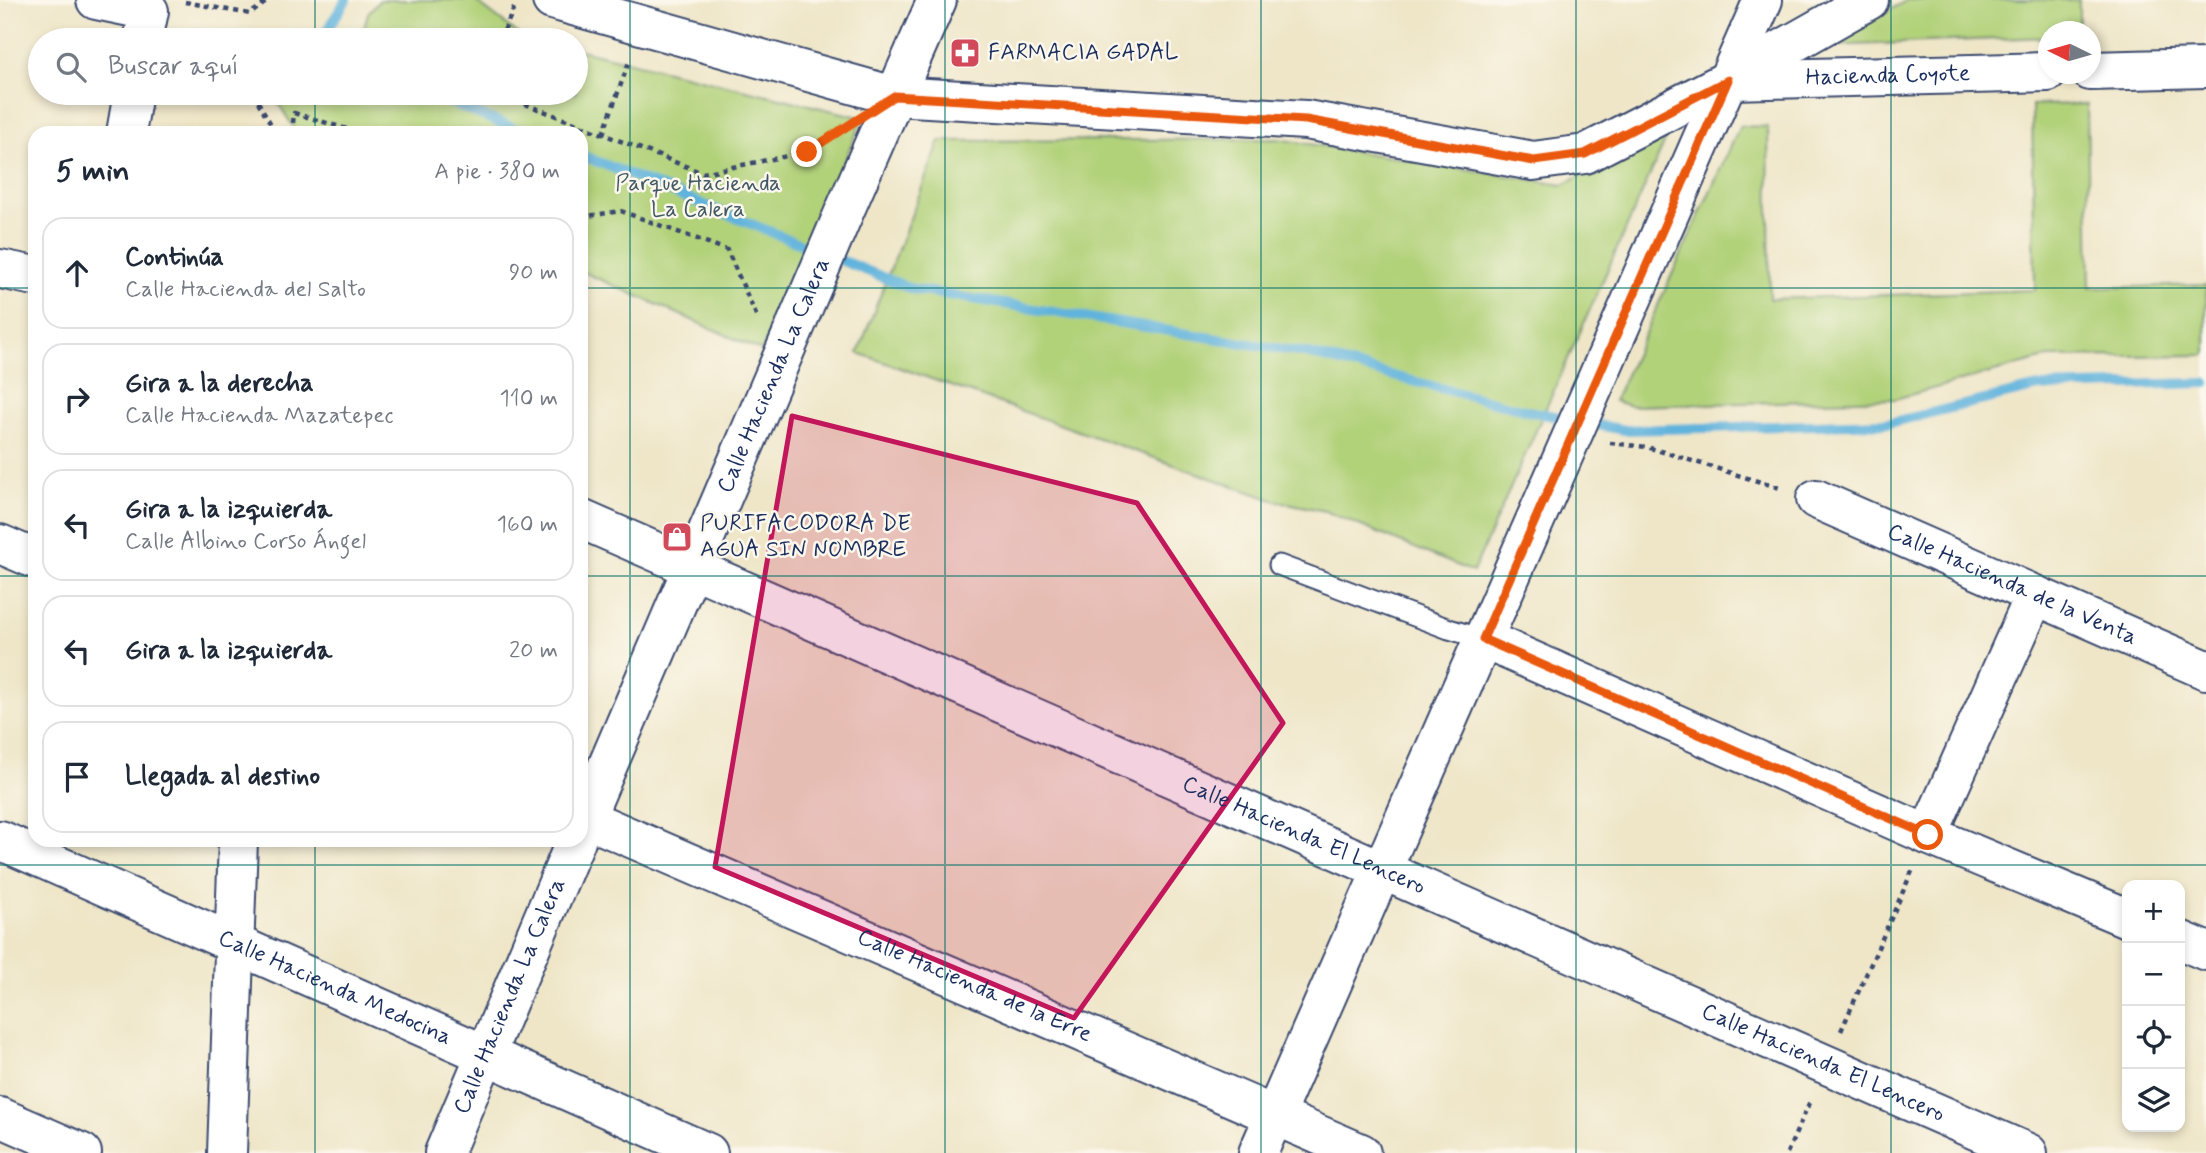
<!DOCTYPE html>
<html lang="es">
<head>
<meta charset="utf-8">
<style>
	:root { --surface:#fff; --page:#f6f6f7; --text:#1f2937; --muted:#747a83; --line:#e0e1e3 }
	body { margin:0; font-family:Mynerve,sans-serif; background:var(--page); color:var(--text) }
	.controls { position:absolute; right:21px; bottom:21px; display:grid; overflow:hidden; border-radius:14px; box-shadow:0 4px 10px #0003 }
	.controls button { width:63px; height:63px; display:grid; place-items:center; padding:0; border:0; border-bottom:2px solid var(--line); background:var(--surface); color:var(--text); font:35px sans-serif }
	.compass { position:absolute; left:2038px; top:21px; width:63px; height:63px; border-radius:50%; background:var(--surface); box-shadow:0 4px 10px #0003; rotate:275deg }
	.stop { position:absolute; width:21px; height:21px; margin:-16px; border:5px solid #ea580c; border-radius:50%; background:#fff }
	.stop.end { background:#ea580c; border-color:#fff; box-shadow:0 2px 7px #0008 }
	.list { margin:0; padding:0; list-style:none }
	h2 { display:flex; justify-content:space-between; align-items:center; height:91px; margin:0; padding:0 28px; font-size:30px }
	h2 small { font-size:23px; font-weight:400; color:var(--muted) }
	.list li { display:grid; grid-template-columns:46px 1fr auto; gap:21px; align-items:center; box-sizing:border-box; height:112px; margin:0 14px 14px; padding:0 14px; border:2px solid var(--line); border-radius:21px }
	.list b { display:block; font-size:26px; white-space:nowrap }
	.list p { margin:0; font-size:23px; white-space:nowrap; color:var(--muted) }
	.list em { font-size:23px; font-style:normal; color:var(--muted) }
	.icon { flex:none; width:38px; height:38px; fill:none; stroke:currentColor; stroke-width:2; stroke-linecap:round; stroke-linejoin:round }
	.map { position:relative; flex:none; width:2206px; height:1153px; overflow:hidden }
	.search { position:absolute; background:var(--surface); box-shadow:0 4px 10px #0003; left:28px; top:28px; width:560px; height:77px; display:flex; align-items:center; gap:18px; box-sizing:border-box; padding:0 24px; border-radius:38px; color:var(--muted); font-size:26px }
	.panel { position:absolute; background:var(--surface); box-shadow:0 4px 10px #0003; left:28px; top:126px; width:560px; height:721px; border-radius:21px }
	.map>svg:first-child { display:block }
	.green { fill:#b2d27a; stroke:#66806c; stroke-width:2 }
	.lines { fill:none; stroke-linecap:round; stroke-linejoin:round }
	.stream { stroke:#60b3dc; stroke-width:10 }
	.service-casing { stroke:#3b4a6e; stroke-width:23 }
	.minor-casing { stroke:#3b4a6e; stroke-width:42 }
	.tertiary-casing { stroke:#3b4a6e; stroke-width:42 }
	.path { stroke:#3b4a6e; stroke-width:4.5; stroke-dasharray:5 5; stroke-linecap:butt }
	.service { stroke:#fff; stroke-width:19 }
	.minor { stroke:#fff; stroke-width:38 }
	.tertiary { stroke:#fff; stroke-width:38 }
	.route { stroke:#ea580c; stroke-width:9 }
	.marked { fill:#c2185b; fill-opacity:0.2; stroke:#c2185b; stroke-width:5; stroke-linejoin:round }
	.grid { fill:none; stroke:#0f766e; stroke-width:2; stroke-opacity:0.55 }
	.labels { text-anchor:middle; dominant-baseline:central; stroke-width:5; stroke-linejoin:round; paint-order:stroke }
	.poi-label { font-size:23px; fill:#1b2f5e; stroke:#fbf7ec; text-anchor:start }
	.street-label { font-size:23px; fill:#1b2f5e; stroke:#fbf7ec }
	.park-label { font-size:23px; fill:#415865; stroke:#fbf7ec }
</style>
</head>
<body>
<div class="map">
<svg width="2206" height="1153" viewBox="0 0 2206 1153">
	<rect width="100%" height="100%" fill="#fbf7ec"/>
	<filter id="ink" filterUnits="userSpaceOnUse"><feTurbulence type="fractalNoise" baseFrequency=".0143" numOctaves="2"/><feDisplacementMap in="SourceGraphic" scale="14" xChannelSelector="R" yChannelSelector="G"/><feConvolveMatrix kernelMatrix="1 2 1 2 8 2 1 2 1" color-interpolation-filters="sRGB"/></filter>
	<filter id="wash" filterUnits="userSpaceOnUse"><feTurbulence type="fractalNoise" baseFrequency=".00686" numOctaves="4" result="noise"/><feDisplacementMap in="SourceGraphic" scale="28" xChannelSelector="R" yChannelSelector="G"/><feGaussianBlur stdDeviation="1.57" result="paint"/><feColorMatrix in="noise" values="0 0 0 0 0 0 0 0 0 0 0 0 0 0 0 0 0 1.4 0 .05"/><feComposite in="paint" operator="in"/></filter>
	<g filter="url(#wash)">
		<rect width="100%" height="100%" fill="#efe6c8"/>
		<path class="green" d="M 380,0 L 474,0 L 521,36 L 537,40 L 361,40 L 368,13 Z
			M 1907,0 L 2079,0 L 2079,31 L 2048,32 L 2048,37 L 1829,46 Z
			M 576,49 L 863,118 L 762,351 L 581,271 L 581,133 L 297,133 L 272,93 L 576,93 Z
			M 2087,104 L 2090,288 L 2206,285 L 2206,355 L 2049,357 L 1895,399 L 1631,406 L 1614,401 L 1740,126 L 1768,127 L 1770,299 L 2035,290 L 2032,105 Z
			M 1669,132 L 1473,572 L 1325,511 L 1273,500 L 858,353 L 940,141 L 1278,139 L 1563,185 Z"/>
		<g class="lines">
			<path class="stream" d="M 321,40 L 346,0
				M 426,93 L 526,133
				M 581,155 L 912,289 L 1305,353 L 1528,411 L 1624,430 L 1889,423 L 2038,387 L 2206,383"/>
		</g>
	</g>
	<g filter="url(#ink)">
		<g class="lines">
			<g class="service-casing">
				<path id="service" d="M 1279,565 L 1449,629 L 1483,639"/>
			</g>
			<g class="minor-casing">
				<g id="minor">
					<path d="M 96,0 L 149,11 L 143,40"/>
					<path d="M 552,0 L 894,96 L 1306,120 L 1533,161 L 1585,154 L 1728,80 L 1869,0"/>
					<path d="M 2090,71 L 2206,68"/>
					<path id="s1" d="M 1732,80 L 2048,72"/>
					<path d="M 126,133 L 133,93"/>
					<path d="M 0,269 L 35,276"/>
					<path id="s2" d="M 1816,499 L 2206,670"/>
					<path id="s3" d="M 581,519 L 2028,1153"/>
					<path d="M 0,544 L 35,559"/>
					<path d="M 1483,639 L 1928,835 L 2127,918"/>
					<path id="s4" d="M 585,818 L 1361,1153"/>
					<path d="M 1928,835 L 2035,595"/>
					<path id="s5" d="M 0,840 L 708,1153"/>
					<path d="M 2180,940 L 2206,951"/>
					<path d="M 0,1117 L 82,1153"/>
					<path d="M 227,1153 L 238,840"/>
					<path d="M 1258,1153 L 1763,0"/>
				</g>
			</g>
			<g class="tertiary-casing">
				<g id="tertiary">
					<path id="s6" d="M 581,828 L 845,210 L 937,0"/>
					<path id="s7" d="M 444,1153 L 576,840"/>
				</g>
			</g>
			<path class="path" d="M 185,2 L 250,14 L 269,0
				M 500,40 L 515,6
				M 253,93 L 276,133
				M 497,93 L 703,173 L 807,152 L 837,132
				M 292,133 L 294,113 L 360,133
				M 603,134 L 630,59
				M 581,217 L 621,211 L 727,250 L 757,317
				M 1610,443 L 1647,447 L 1780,488
				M 1841,1031 L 1913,869
				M 1787,1153 L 1811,1099"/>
			<use href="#service" class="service"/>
			<use href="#minor" class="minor"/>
			<use href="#tertiary" class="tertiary"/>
		</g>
	</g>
	<g class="lines" filter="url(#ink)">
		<path class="route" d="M 807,152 L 894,96 L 1306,120 L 1534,161 L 1585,154 L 1728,80 L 1483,639 L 1928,835"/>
	</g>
	<path class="marked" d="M 792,416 L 1137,503 L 1283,723 L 1074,1018 L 715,867 Z"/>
	<path class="grid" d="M 315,0 L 315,40M 630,0 L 630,1153M 945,0 L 945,1153M 1261,0 L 1261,1153M 1576,0 L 1576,1153M 1891,0 L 1891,1153M 315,93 L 315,133M 0,288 L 35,288M 581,288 L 2206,288M 0,576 L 35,576M 581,576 L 2206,576M 315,840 L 315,1153M 0,865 L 2206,865"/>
	<defs>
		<g id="pharmacy-square" transform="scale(1.575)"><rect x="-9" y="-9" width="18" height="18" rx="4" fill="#d1495b" stroke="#fbf7ec"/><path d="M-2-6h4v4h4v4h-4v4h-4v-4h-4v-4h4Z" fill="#fff"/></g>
		<g id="shop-square" transform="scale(1.575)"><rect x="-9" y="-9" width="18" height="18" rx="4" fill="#d1495b" stroke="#fbf7ec"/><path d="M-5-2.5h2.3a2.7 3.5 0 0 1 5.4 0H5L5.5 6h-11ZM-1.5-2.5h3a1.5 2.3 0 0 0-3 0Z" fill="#fff"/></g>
	</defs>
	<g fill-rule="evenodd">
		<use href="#pharmacy-square" x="965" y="53"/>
		<use href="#shop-square" x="677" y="537"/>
	</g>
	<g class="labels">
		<g class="poi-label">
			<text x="988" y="53">FARMACIA GADAL</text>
			<text x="700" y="524">PURIFACODORA DE<tspan x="700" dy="26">AGUA SIN NOMBRE</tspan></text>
		</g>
		<g class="street-label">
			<text stroke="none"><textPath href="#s1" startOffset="156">Hacienda Coyote</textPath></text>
			<text stroke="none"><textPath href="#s6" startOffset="492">Calle Hacienda La Calera</textPath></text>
			<text stroke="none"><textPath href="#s2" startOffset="214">Calle Hacienda de la Venta</textPath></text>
			<text stroke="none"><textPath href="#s3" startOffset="789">Calle Hacienda El Lencero</textPath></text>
			<text stroke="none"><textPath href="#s4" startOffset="424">Calle Hacienda de la Erre</textPath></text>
			<text stroke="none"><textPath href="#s5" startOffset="366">Calle Hacienda Medocina</textPath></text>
			<text stroke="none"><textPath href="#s7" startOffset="170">Calle Hacienda La Calera</textPath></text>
			<text stroke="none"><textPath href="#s3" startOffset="1356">Calle Hacienda El Lencero</textPath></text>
		</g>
		<g class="park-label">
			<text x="698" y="184">Parque Hacienda<tspan x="698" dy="26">La Calera</tspan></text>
		</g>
	</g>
</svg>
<div class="controls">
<button>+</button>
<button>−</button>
<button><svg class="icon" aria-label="locate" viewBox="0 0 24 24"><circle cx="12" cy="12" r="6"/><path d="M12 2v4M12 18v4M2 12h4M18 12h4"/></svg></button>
<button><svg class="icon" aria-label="layers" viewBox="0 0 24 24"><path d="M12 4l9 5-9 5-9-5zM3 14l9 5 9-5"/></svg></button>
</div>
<svg class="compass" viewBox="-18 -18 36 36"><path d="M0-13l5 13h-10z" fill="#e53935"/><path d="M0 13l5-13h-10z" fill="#747a83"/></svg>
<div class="stop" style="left:1928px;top:835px"></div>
<div class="stop end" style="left:807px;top:152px"></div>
<div class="search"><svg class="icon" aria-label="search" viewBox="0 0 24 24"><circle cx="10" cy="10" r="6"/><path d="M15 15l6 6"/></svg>Buscar aquí</div>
<section class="panel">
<h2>5 min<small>A pie · 380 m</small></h2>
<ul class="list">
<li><svg class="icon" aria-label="ahead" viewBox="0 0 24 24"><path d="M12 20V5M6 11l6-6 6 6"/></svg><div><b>Continúa</b><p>Calle Hacienda del Salto</p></div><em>90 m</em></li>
<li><svg class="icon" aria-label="right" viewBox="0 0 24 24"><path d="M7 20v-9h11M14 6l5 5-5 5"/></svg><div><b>Gira a la derecha</b><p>Calle Hacienda Mazatepec</p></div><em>110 m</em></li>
<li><svg class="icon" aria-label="left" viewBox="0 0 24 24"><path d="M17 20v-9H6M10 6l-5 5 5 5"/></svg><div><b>Gira a la izquierda</b><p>Calle Albino Corso Ángel</p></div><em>160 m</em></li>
<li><svg class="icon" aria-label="left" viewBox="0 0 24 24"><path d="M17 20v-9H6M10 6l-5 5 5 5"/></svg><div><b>Gira a la izquierda</b></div><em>20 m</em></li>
<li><svg class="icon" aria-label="arrive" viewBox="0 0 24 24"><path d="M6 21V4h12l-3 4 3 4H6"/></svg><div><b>Llegada al destino</b></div></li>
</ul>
</section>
</div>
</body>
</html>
